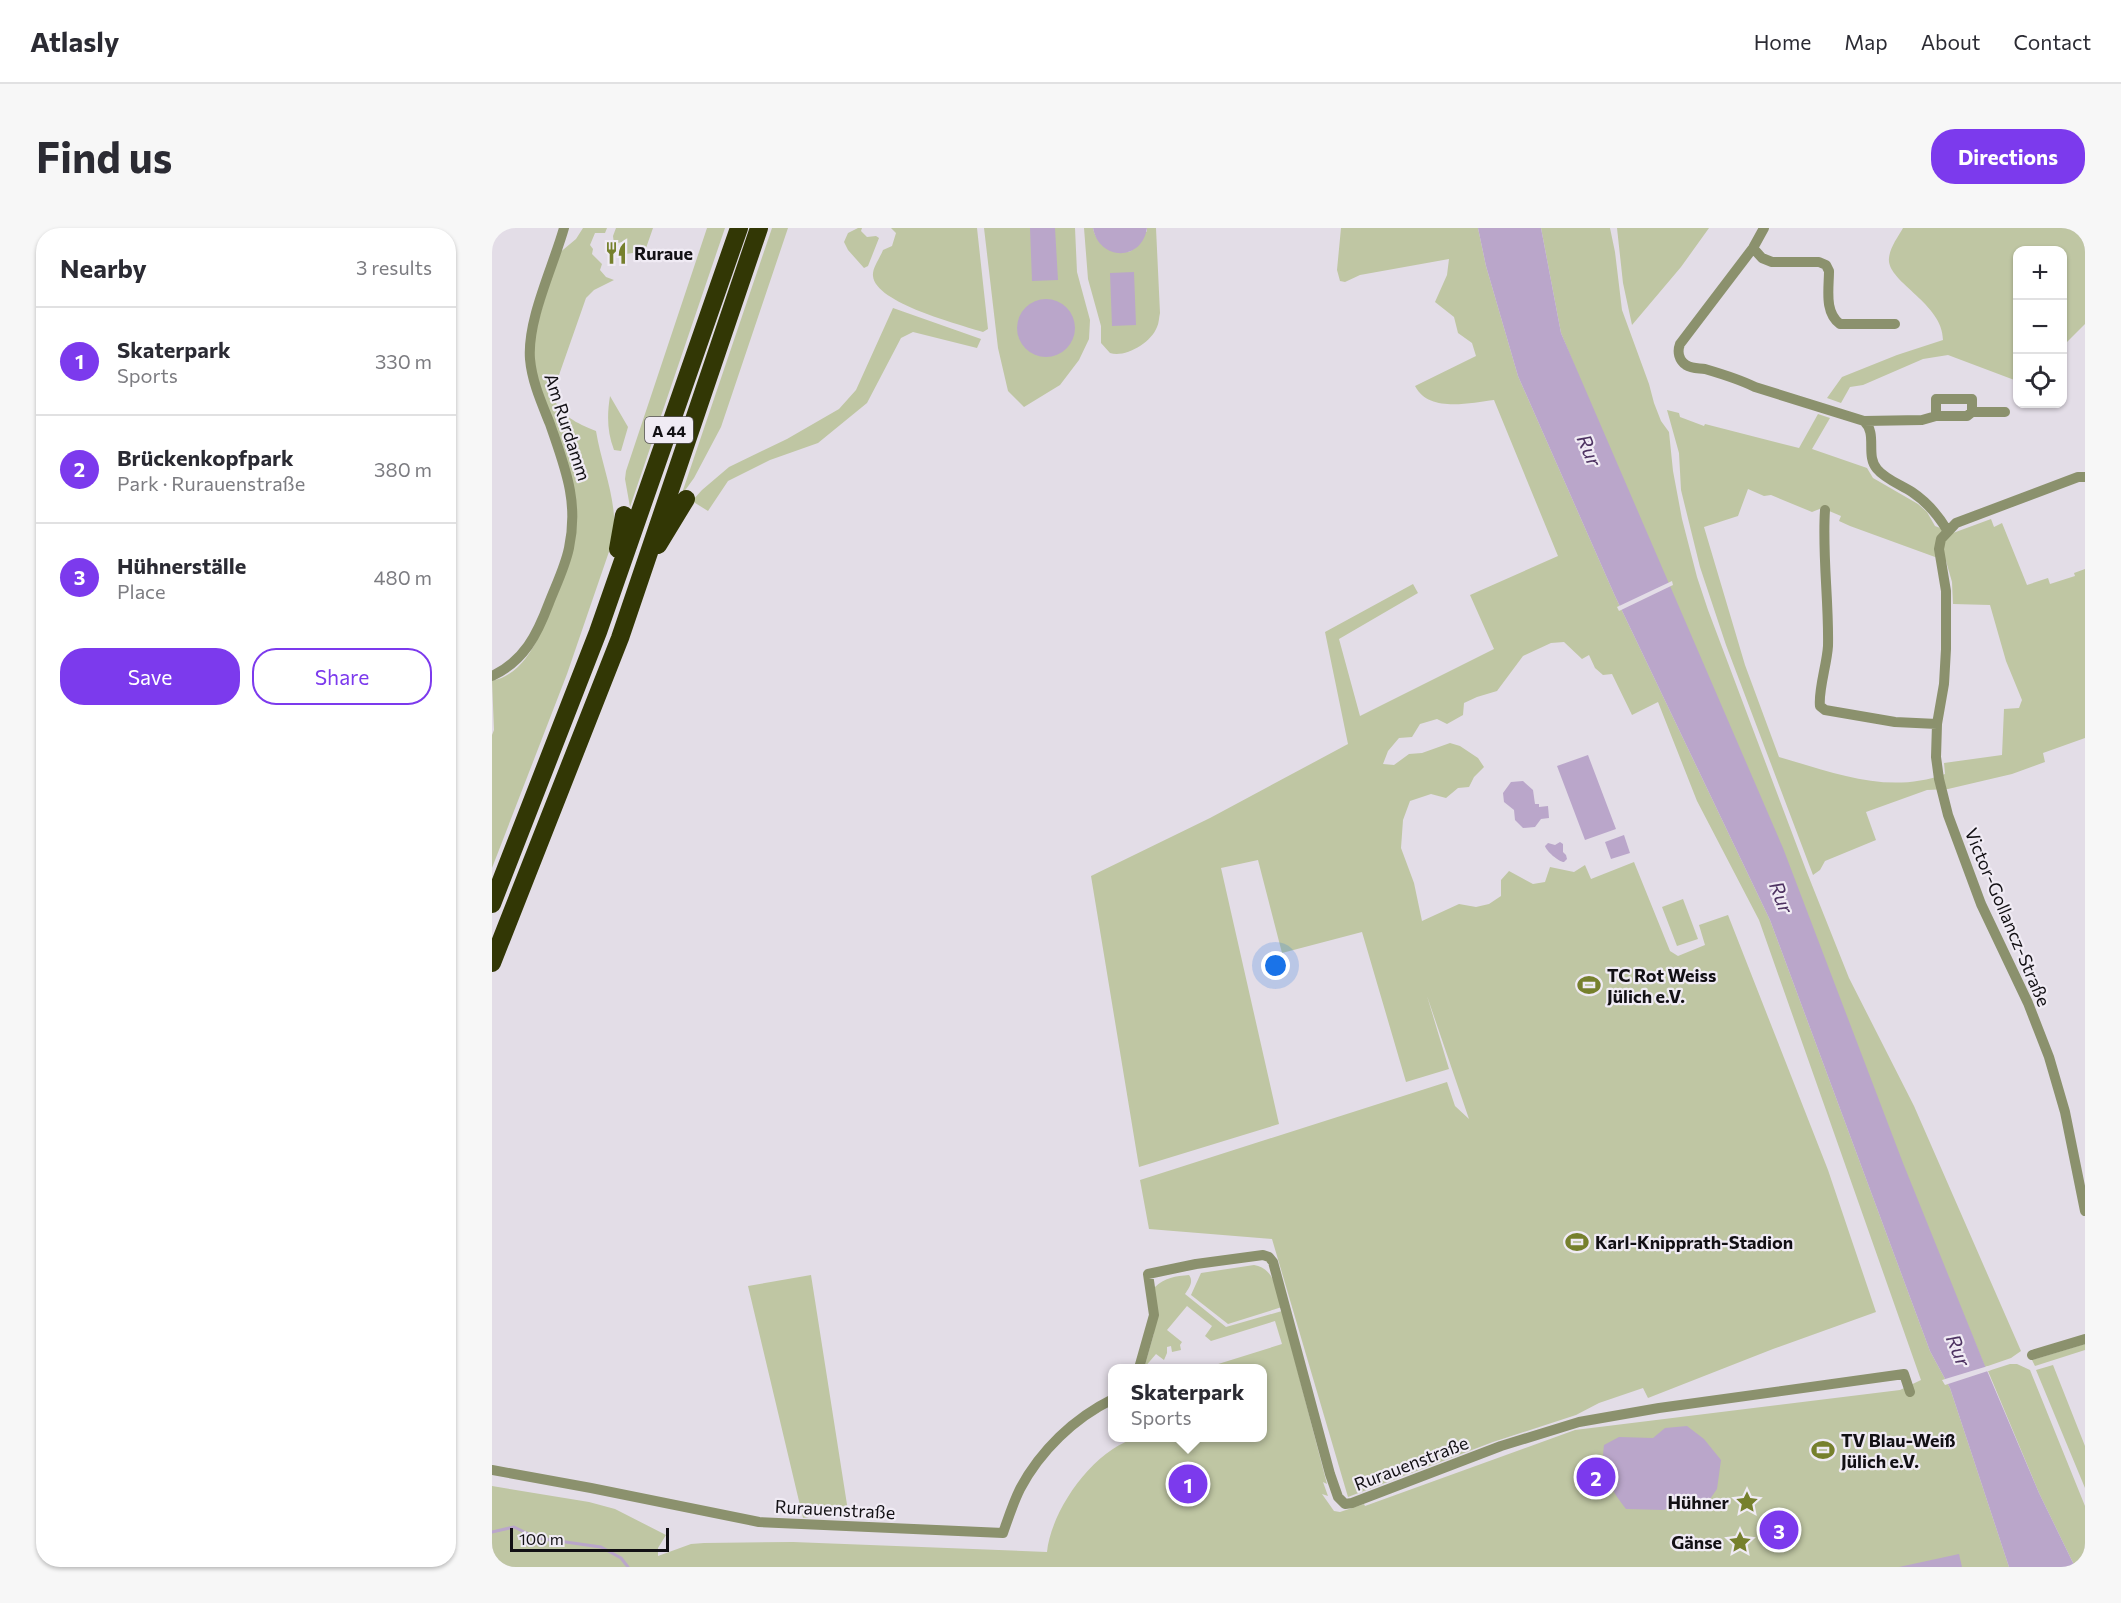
<!DOCTYPE html>
<html lang="en">
<head>
<meta charset="utf-8">
<style>
	:root { --surface:#fff; --page:#f7f7f7; --text:#2b2b33; --muted:#7c7c81; --line:#e1e1e2; --accent:#7c3aed }
	body { margin:0; font-family:Commissioner,sans-serif; background:var(--page); color:var(--text) }
	.controls { position:absolute; right:18px; top:18px; display:grid; overflow:hidden; border-radius:12px; box-shadow:0 2px 4px #0004 }
	.controls button { width:54px; height:54px; display:grid; place-items:center; padding:0; border:0; border-bottom:2px solid var(--line); background:var(--surface); color:var(--text); font:30px sans-serif }
	.scale { position:absolute; left:18px; bottom:15px; width:159px; box-sizing:border-box; padding-left:6px; border:3px solid #121014; border-top:0; font-size:16px; line-height:21px; white-space:nowrap; color:#121014; -webkit-text-stroke:4px #f0ebf4; paint-order:stroke }
	.you { position:absolute; left:784px; top:738px; width:21px; height:21px; margin:-15px; border:4px solid #fff; border-radius:50%; background:#1a73e8; box-shadow:0 0 0 9px #1a73e833 }
	.badge { display:grid; place-items:center; width:39px; height:39px; border-radius:50%; background:var(--accent); color:#fff; font-size:20px; font-weight:700 }
	.pin { position:absolute; translate:-50% -50%; border:3px solid #fff; box-shadow:0 2px 6px #0006 }
	.popup { position:absolute; left:616px; top:1136px; width:159px; height:78px; box-sizing:border-box; display:grid; place-content:center; border-radius:12px; background:var(--surface); filter:drop-shadow(0 2px 4px #0005); font-size:20px; white-space:nowrap; color:var(--muted) }
	.popup b { font-size:22px; color:var(--text) }
	.popup::after { content:''; position:absolute; left:50%; top:100%; margin-left:-12px; border:12px solid transparent; border-top-color:var(--surface) }
	.list { margin:0; padding:0; list-style:none }
	h2 { display:flex; justify-content:space-between; align-items:center; height:78px; margin:0; padding:0 24px; font-size:26px }
	h2 small { font-size:20px; font-weight:400; color:var(--muted) }
	.list li { display:grid; grid-template-columns:39px 1fr auto; gap:18px; align-items:center; box-sizing:border-box; height:108px; padding:0 24px; border-top:2px solid var(--line) }
	.list b { display:block; font-size:22px; white-space:nowrap }
	.list p { margin:0; font-size:20px; white-space:nowrap; color:var(--muted) }
	.list em { font-size:20px; font-style:normal; color:var(--muted) }
	.actions { display:flex; gap:12px; padding:18px 24px }
	.actions a { flex:1; padding:14px 0; border:2px solid var(--accent); border-radius:24px; text-align:center; font-size:21px; color:var(--accent) }
	.actions .main { background:var(--accent); color:#fff }
	.icon { flex:none; width:33px; height:33px; fill:none; stroke:currentColor; stroke-width:2; stroke-linecap:round; stroke-linejoin:round }
	.map { position:relative; flex:none; width:1593px; height:1339px; overflow:hidden; border-radius:24px }
	header { display:flex; align-items:center; gap:36px; box-sizing:border-box; height:84px; padding:0 30px; background:var(--surface); border-bottom:2px solid var(--line) }
	header strong { font-size:28px }
	nav { display:flex; gap:33px; margin-inline-start:auto; font-size:21px }
	.intro { display:flex; align-items:center; justify-content:space-between; box-sizing:border-box; height:144px; padding:0 36px }
	h1 { margin:0; font-size:42px }
	.button { padding:15px 27px; border-radius:24px; background:var(--accent); color:#fff; font-size:21px; font-weight:700 }
	main { display:flex; gap:36px; padding:0 36px }
	aside { flex:1; background:var(--surface); border-radius:24px; box-shadow:0 2px 4px #0004 }
	.map>svg:first-child { display:block }
	.green { fill:#bfc6a3; fill-rule:evenodd }
	.water { fill:#baa6ca }
	.pier { fill:#e3dde7 }
	.lines { fill:none; stroke-linecap:round; stroke-linejoin:round }
	.stream { stroke:#baa6ca; stroke-width:3 }
	.street { stroke:#8b916d; stroke-width:10 }
	.highway { stroke:#323705; stroke-width:18 }
	.labels { text-anchor:middle; dominant-baseline:central; stroke-width:4.5; stroke-linejoin:round; paint-order:stroke }
	.shield { fill:#f0ebf4; stroke:#555257; stroke-width:1.5 }
	.shield-label { font-size:16px; font-weight:bold; fill:#121014 }
	.poi-label { font-size:18px; font-weight:bold; fill:#121014; stroke:#f0ebf4; text-anchor:start }
	.street-label { font-size:18px; fill:#121014; stroke:#f0ebf4 }
	.water-label { font-size:20px; font-style:italic; fill:#4d3261; stroke:#f0ebf4 }
</style>
</head>
<body>
<header>
<strong>Atlasly</strong>
<nav><a>Home</a><a>Map</a><a>About</a><a>Contact</a></nav>
</header>
<div class="intro"><h1>Find us</h1><a class="button">Directions</a></div>
<main>
<aside>
<h2>Nearby<small>3 results</small></h2>
<ul class="list">
<li><span class="badge">1</span><div><b>Skaterpark</b><p>Sports</p></div><em>330 m</em></li>
<li><span class="badge">2</span><div><b>Brückenkopfpark</b><p>Park · Rurauenstraße</p></div><em>380 m</em></li>
<li><span class="badge">3</span><div><b>Hühnerställe</b><p>Place</p></div><em>480 m</em></li>
</ul>
<div class="actions"><a class="main">Save</a><a>Share</a></div>
</aside>
<div class="map">
<svg width="1593" height="1339" viewBox="0 0 1593 1339">
	<rect width="100%" height="100%" fill="#e3dde7"/>
	<path class="green" d="M 91,0 L 115,0 L 113,5 L 103,5 L 98,17 L 101,21 L 100,26 L 110,36 L 108,42 L 114,49 L 122,52 L 102,62 L 94,70 L 60,167 C 69,188 84,195 104,203 C 110,240 127,275 121,312 L 75,446 L 0,640 L 0,507 L 2,502 L 0,453 C 23,448 37,429 47,408 L 84,293 L 42,144 L 42,107 L 66,26 L 84,11 Z
		M 124,0 L 161,0 L 153,23 L 134,26 L 135,21 L 130,14 L 122,16 L 121,8 Z
		M 215,0 L 233,0 L 138,279 L 133,251 L 134,243 Z
		M 280,0 L 296,0 L 229,199 L 202,250 L 189,268 Z
		M 366,0 L 370,0 L 369,3 L 375,9 L 384,8 L 387,10 L 376,38 L 372,40 L 356,22 L 352,14 L 356,5 Z
		M 399,0 L 485,0 L 496,101 L 491,104 C 469,97 383,75 381,48 C 380,40 388,30 391,22 L 400,18 L 404,5 Z
		M 492,0 L 583,0 L 585,44 L 598,92 L 597,111 L 587,132 L 568,157 L 532,179 L 516,163 L 506,120 Z
		M 592,0 L 601,0 C 604,17 623,28 639,23 L 655,3 L 655,0 L 664,0 L 668,85 C 667,89 667,95 665,99 C 659,115 633,130 618,125 L 609,115 L 609,98 L 596,51 Z
		M 849,0 L 986,0 L 994,38 L 1026,148 L 1123,368 L 1278,692 L 1438,1123 L 1458,1160 L 1517,1339 L 0,1339 L 0,1258 L 97,1274 L 123,1281 L 174,1307 L 166,1320 L 166,1328 L 199,1316 L 212,1315 L 301,1314 L 555,1324 C 559,1282 603,1219 646,1210 C 657,1207 671,1210 683,1210 C 712,1210 742,1210 771,1210 L 771,1140 L 723,1140 L 723,1137 L 790,1116 L 783,1093 L 719,1113 L 713,1108 L 720,1098 L 695,1078 L 675,1102 L 690,1114 L 688,1117 L 689,1122 L 680,1124 L 679,1118 L 675,1119 L 675,1125 L 672,1132 L 664,1126 L 652,1140 L 662,1105 L 663,1059 C 672,1050 684,1048 697,1047 C 702,1054 697,1060 693,1066 L 734,1099 L 790,1083 L 835,1256 L 831,1254 L 836,1268 L 830,1266 L 842,1283 L 848,1284 L 872,1276 L 873,1278 L 1083,1202 L 1408,1162 L 1429,1152 L 1267,692 L 1205,573 L 1166,474 L 1140,487 L 1120,446 L 1111,447 L 1103,440 L 1097,427 L 1090,431 L 1072,414 L 1059,415 L 1031,428 L 1005,463 L 985,469 L 972,475 L 971,487 L 955,496 L 945,491 L 928,496 L 920,509 L 907,510 L 896,523 L 891,536 L 902,537 L 917,526 L 930,525 L 958,515 L 968,518 L 986,530 L 992,539 L 982,549 L 977,559 L 966,560 L 954,570 L 939,566 L 918,573 L 911,592 L 909,620 L 922,655 L 930,693 L 967,676 L 984,679 L 997,676 L 1009,668 L 1009,652 L 1017,643 L 1041,656 L 1053,654 L 1058,639 L 1082,644 L 1093,637 L 1099,651 L 1142,634 L 1178,723 L 1186,728 L 1213,717 L 1207,697 L 1236,687 L 1336,942 L 1384,1084 L 1281,1121 L 1156,1170 L 1151,1160 L 1107,1175 L 1084,1187 L 1001,1214 L 856,1269 L 780,1011 L 657,1001 L 648,952 L 955,854 L 963,878 L 977,891 L 935,768 L 957,841 L 914,854 L 870,704 L 790,725 L 766,632 L 729,640 L 787,896 L 647,939 L 599,648 L 718,590 L 856,516 L 833,404 L 921,356 L 926,365 L 847,411 L 868,488 L 1002,421 L 978,367 L 1066,328 L 1002,172 C 977,175 937,185 923,158 L 984,128 L 980,115 L 966,105 L 962,89 L 943,74 L 955,47 L 957,31 L 868,47 L 853,54 L 848,53 L 845,42 Z
		M 1049,0 L 1118,0 L 1123,24 L 1130,82 L 1157,156 L 1162,175 L 1169,193 L 1177,204 L 1181,243 L 1190,291 L 1205,349 L 1216,382 L 1314,642 L 1357,750 L 1422,878 L 1529,1123 L 1519,1130 L 1493,1139 L 1069,105 Z
		M 1125,0 L 1217,0 L 1189,39 L 1140,97 L 1131,55 Z
		M 1411,0 L 1593,0 L 1593,96 L 1571,118 L 1570,22 L 1526,22 L 1525,41 L 1523,43 L 1526,46 L 1525,153 L 1456,127 L 1431,131 L 1371,157 L 1358,159 L 1349,175 L 1335,170 L 1350,149 L 1405,127 L 1451,112 C 1451,75 1394,54 1397,30 C 1398,19 1406,9 1411,0 Z
		M 401,80 L 489,111 L 485,120 L 421,104 L 409,110 L 375,175 L 326,215 L 278,232 L 236,253 L 216,283 L 200,273 L 210,262 L 237,239 L 295,211 L 347,181 L 364,162 Z
		M 118,168 L 136,199 L 129,223 L 122,222 C 115,204 115,187 118,168 Z
		M 1175,182 L 1187,185 L 1188,189 L 1212,198 L 1213,196 L 1307,220 L 1326,186 L 1338,190 L 1320,221 L 1375,240 L 1381,250 L 1426,276 L 1435,284 L 1443,298 L 1461,305 L 1499,291 L 1502,299 L 1510,295 L 1535,357 L 1556,350 L 1558,356 L 1583,348 L 1582,345 L 1593,341 L 1593,510 L 1551,525 L 1553,534 L 1520,546 L 1456,561 L 1435,562 L 1374,584 L 1384,612 L 1333,633 L 1328,642 L 1321,647 L 1234,417 L 1208,339 L 1189,262 L 1187,225 ZM 1256,261 L 1272,268 L 1279,267 L 1320,284 L 1330,280 L 1349,288 L 1347,293 L 1358,298 L 1454,333 L 1460,354 L 1461,376 L 1498,377 L 1514,433 L 1530,472 L 1527,480 L 1512,481 L 1510,527 L 1452,535 L 1453,546 C 1396,567 1343,545 1287,529 L 1253,437 L 1212,299 L 1246,288 Z
		M 1191,671 L 1206,711 L 1185,718 L 1170,679 Z
		M 762,1037 C 782,1040 785,1062 790,1079 L 736,1096 L 699,1067 L 709,1045 Z
		M 319,1047 L 356,1283 L 311,1290 L 256,1058 Z
		M 1593,1116 L 1593,1122 L 1543,1138 L 1540,1132 Z
		M 1518,1136 L 1525,1136 L 1538,1142 L 1593,1278 L 1593,1339 L 1583,1339 L 1547,1265 L 1496,1143 Z
		M 1561,1137 L 1593,1218 L 1593,1260 L 1544,1142 Z"/>
	<path class="water" d="M 538,0 L 563,0 L 566,52 L 540,53 Z
		M 601,0 L 655,0 C 650,34 607,33 601,0 Z
		M 986,0 L 1049,0 L 1069,105 L 1291,620 L 1411,935 L 1493,1138 L 1547,1265 L 1583,1339 L 1517,1339 L 1458,1160 L 1438,1123 L 1278,692 L 1123,368 L 1026,148 L 994,38 Z
		M 642,44 L 644,97 L 620,98 L 618,45 Z
		M525 100a29 29 0 1 1 58 0a29 29 0 1 1-58 0Z
		M 1096,527 L 1124,601 L 1093,612 L 1065,538 Z
		M 1031,553 L 1041,562 L 1043,576 L 1047,576 L 1047,579 L 1056,578 L 1057,590 L 1049,591 L 1043,599 L 1031,600 L 1023,592 L 1022,582 L 1012,574 L 1011,565 L 1019,554 Z
		M 1132,607 L 1138,625 L 1119,631 L 1113,614 Z
		M 1068,614 L 1071,616 L 1071,624 L 1074,627 L 1075,631 L 1072,634 C 1067,634 1054,623 1053,618 L 1056,615 L 1063,617 Z
		M 1195,1198 L 1212,1211 L 1229,1232 L 1225,1261 L 1218,1271 L 1187,1274 L 1172,1282 L 1134,1281 C 1118,1260 1108,1244 1112,1217 L 1127,1209 L 1161,1210 L 1173,1200 Z
		M 1467,1326 L 1470,1339 L 1407,1339 Z"/>
	<path class="pier" d="M 1180,353 L 1181,357 L 1127,383 L 1125,379 Z
		M 1496,1138 L 1499,1142 L 1453,1157 L 1450,1152 Z"/>
	<g class="lines">
		<path class="stream" d="M 0,1304 L 22,1299 L 45,1310 L 109,1319 L 129,1330 L 136,1339"/>
		<path class="street" d="M 1272,0 L 1261,20 L 1188,116 C 1185,124 1187,132 1194,137 C 1200,141 1207,140 1213,141 C 1230,146 1247,151 1263,159 L 1372,193 C 1386,206 1373,227 1385,241 C 1393,251 1409,257 1420,264 C 1435,274 1446,287 1455,302
			M 1261,20 L 1270,30 L 1280,34 L 1327,34 L 1334,37 L 1337,43 C 1337,61 1332,84 1348,96 L 1403,96
			M 1444,188 L 1444,171 L 1480,171 L 1480,184
			M 1372,193 L 1430,192 L 1444,188 L 1475,188 L 1480,184 L 1513,184
			M 1593,249 L 1586,249 L 1464,295 L 1449,311 L 1447,321 L 1454,363 L 1454,421 L 1452,456 L 1445,496 L 1444,529 L 1447,551 L 1456,587 L 1489,676 L 1536,775 L 1557,829 L 1573,884 L 1593,983
			M 1333,282 C 1330,327 1337,373 1336,418 C 1335,436 1326,463 1328,478 L 1333,482 L 1403,494 L 1445,496
			M 0,448 C 32,433 45,407 57,375 C 64,357 73,339 77,320 C 87,273 73,240 58,196 C 50,176 40,154 38,131 C 35,92 61,39 72,0
			M 1540,1127 L 1593,1111
			M 647,1140 L 662,1087 L 656,1046 L 704,1036 L 771,1027 L 777,1029 L 781,1034 L 838,1246 L 846,1269 L 853,1276 L 860,1275 L 1009,1218 L 1087,1194 L 1167,1180 L 1412,1146 L 1418,1164
			M 0,1242 L 99,1260 L 267,1294 L 511,1305 C 516,1291 521,1275 528,1261 C 548,1223 582,1190 621,1171"/>
		<path class="highway" d="M 166,317 L 194,271
			M 126,321 L 132,287
			M 0,676 L 106,404 L 247,0
			M 0,735 L 128,410 L 267,0"/>
	</g>
	<defs>
		<g id="restaurant-bare" transform="scale(1.8)"><path d="M-5-6h1v4h1v-4h1v4h1v-4h1v5L-1.5 .5V6h-2V.5L-5-1ZM5-6V6H3V1.5H1.5Q1.5-4 5-6Z" fill="#76802d" stroke="#f0ebf4" stroke-width="2.5" paint-order="stroke"/></g>
		<g id="stadium-bare" transform="scale(1.8)"><path d="M0-5a6.5 5 0 1 0 0 10a6.5 5 0 1 0 0-10ZM-3.5-1.8h7v3.6h-7Z" fill="#76802d" stroke="#f0ebf4" stroke-width="2.5" paint-order="stroke"/></g>
		<g id="sight-bare" transform="scale(1.8)"><path d="M0-6L1.8-2.2L6-1.7L2.9 1.2L3.7 5.4L0 3.3L-3.7 5.4L-2.9 1.2L-6-1.7L-1.8-2.2Z" fill="#76802d" stroke="#f0ebf4" stroke-width="2.5" paint-order="stroke"/></g>
	</defs>
	<g fill-rule="evenodd">
		<use href="#restaurant-bare" x="124" y="25"/>
		<use href="#stadium-bare" x="1097" y="757"/>
		<use href="#stadium-bare" x="1085" y="1014"/>
		<use href="#stadium-bare" x="1331" y="1222"/>
		<use href="#sight-bare" x="1255" y="1274"/>
		<use href="#sight-bare" x="1248" y="1314"/>
	</g>
	<g class="labels">
		<rect class="shield" x="153" y="189" width="48" height="26" rx="4.5"/>
		<g class="shield-label">
			<text x="177" y="202">A 44</text>
		</g>
		<g class="poi-label">
			<text x="142" y="25">Ruraue</text>
			<text x="1115" y="747">TC Rot Weiss<tspan x="1115" dy="21">Jülich e.V.</tspan></text>
			<text x="1103" y="1014">Karl-Knipprath-Stadion</text>
			<text x="1349" y="1212">TV Blau-Weiß<tspan x="1349" dy="21">Jülich e.V.</tspan></text>
			<text x="1237" y="1274" text-anchor="end">Hühner</text>
			<text x="1230" y="1314" text-anchor="end">Gänse</text>
		</g>
		<g class="street-label">
			<text transform="translate(76 199) rotate(72)">Am Rurdamm</text>
			<text transform="translate(1516 689) rotate(67)">Victor-Gollancz-Straße</text>
			<text transform="translate(919 1235) rotate(-21)">Rurauenstraße</text>
			<text transform="translate(343 1281) rotate(3)">Rurauenstraße</text>
		</g>
		<g class="water-label">
			<text transform="translate(1098 222) rotate(67)">Rur</text>
			<text transform="translate(1290 669) rotate(69)">Rur</text>
			<text transform="translate(1467 1122) rotate(68)">Rur</text>
		</g>
	</g>
</svg>
<div class="controls">
<button>+</button>
<button>−</button>
<button><svg class="icon" aria-label="locate" viewBox="0 0 24 24"><circle cx="12" cy="12" r="6"/><path d="M12 2v4M12 18v4M2 12h4M18 12h4"/></svg></button>
</div>
<div class="scale">100 m</div>
<div class="you"></div>
<div class="pin badge" style="left:696px;top:1256px">1</div>
<div class="popup"><b>Skaterpark</b>Sports</div>
<div class="pin badge" style="left:1104px;top:1249px">2</div>
<div class="pin badge" style="left:1287px;top:1302px">3</div>
</div>
</main>
</body>
</html>
